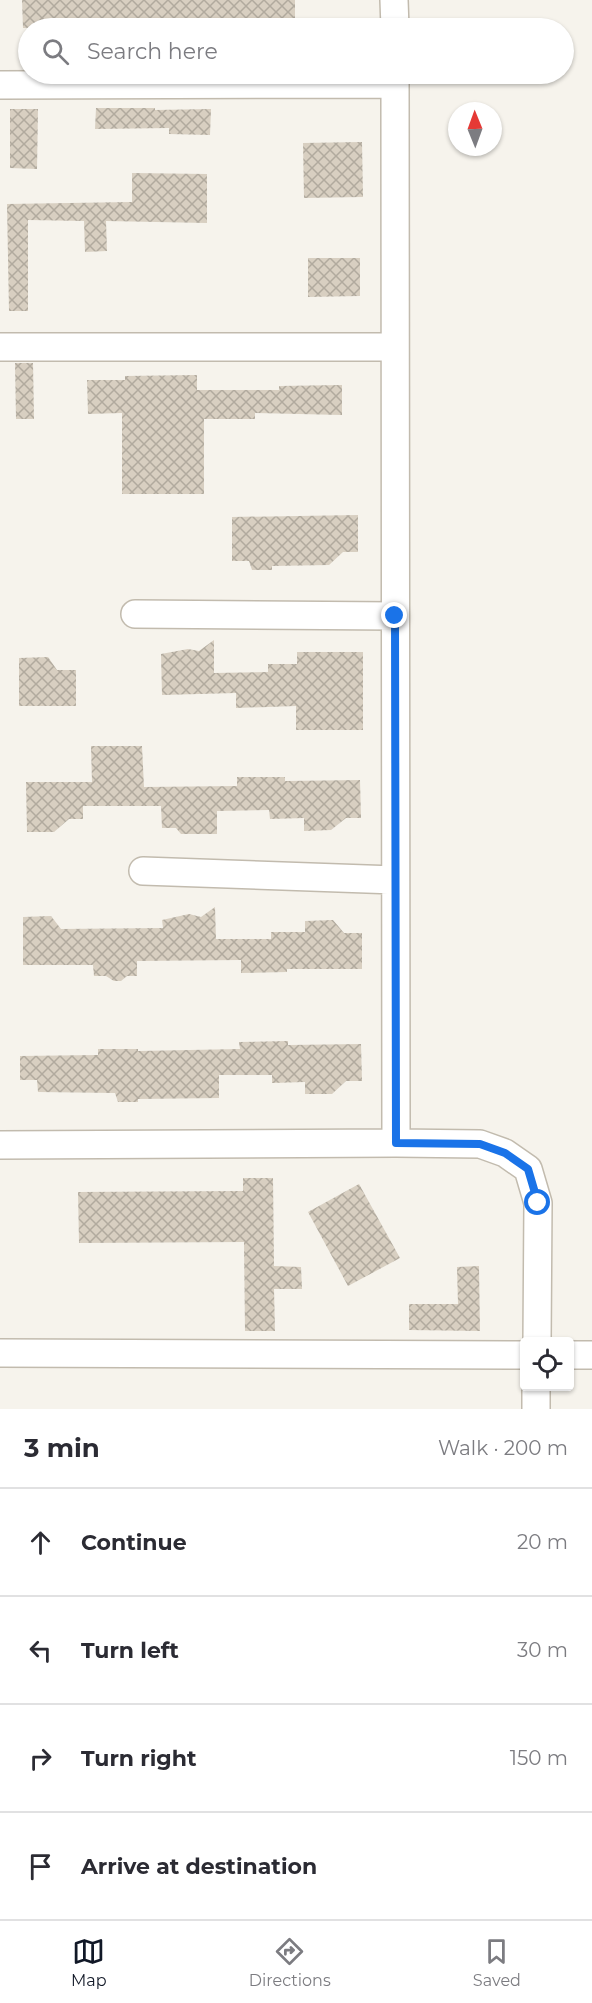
<!DOCTYPE html>
<html lang="en">
<head>
<meta charset="utf-8">
<style>
	:root { --surface:#fff; --page:#f7f7f7; --text:#2b2b33; --muted:#7c7c81; --line:#e1e1e2; --accent:#111827 }
	body { margin:0; font-family:Montserrat,sans-serif; background:var(--page); color:var(--text) }
	.controls { position:absolute; right:18px; bottom:18px; display:grid; overflow:hidden; border-radius:6px; box-shadow:0 2px 4px #0004 }
	.controls button { width:54px; height:54px; display:grid; place-items:center; padding:0; border:0; border-bottom:2px solid var(--line); background:var(--surface); color:var(--text); font:30px sans-serif }
	.compass { position:absolute; left:448px; top:102px; width:54px; height:54px; border-radius:50%; background:var(--surface); box-shadow:0 2px 4px #0004; rotate:359deg }
	.stop { position:absolute; width:18px; height:18px; margin:-14px; border:4px solid #1a73e8; border-radius:50%; background:#fff }
	.stop.end { background:#1a73e8; border-color:#fff; box-shadow:0 2px 6px #0008 }
	.list { margin:0; padding:0; list-style:none }
	h2 { display:flex; justify-content:space-between; align-items:center; height:78px; margin:0; padding:0 24px; font-size:26px }
	h2 small { font-size:20px; font-weight:400; color:var(--muted) }
	.list li { display:grid; grid-template-columns:39px 1fr auto; gap:18px; align-items:center; box-sizing:border-box; height:108px; padding:0 24px; border-top:2px solid var(--line) }
	.list b { display:block; font-size:22px; white-space:nowrap }
	.list em { font-size:20px; font-style:normal; color:var(--muted) }
	.icon { flex:none; width:33px; height:33px; fill:none; stroke:currentColor; stroke-width:2; stroke-linecap:round; stroke-linejoin:round }
	.map { position:relative; flex:none; width:592px; height:1409px; overflow:hidden }
	.search { position:absolute; background:var(--surface); box-shadow:0 2px 4px #0004; left:18px; right:18px; top:18px; height:66px; display:flex; align-items:center; gap:15px; box-sizing:border-box; padding:0 21px; border-radius:33px; color:var(--muted); font-size:22px }
	.sheet { height:510px; background:var(--surface) }
	nav { display:flex; justify-content:space-around; align-items:center; box-sizing:border-box; height:84px; border-top:2px solid var(--line); background:var(--surface); font-size:16px; color:var(--muted) }
	nav a { display:grid; justify-items:center; gap:3px }
	nav .on { color:var(--accent) }
	.map>svg:first-child { display:block }
	.building { fill:url(#building-cross-hatch) }
	.lines { fill:none; stroke-linecap:round; stroke-linejoin:round }
	.street-casing { stroke:#c2bbae; stroke-width:30 }
	.street { stroke:#fff; stroke-width:27 }
	.route { stroke:#1a73e8; stroke-width:8 }
</style>
</head>
<body>
<div class="map">
<svg width="592" height="1409" viewBox="0 0 592 1409">
	<defs>
		<pattern id="building-cross-hatch" width="8" height="8" patternUnits="userSpaceOnUse" patternTransform="scale(1.5)"><rect width="8" height="8" fill="#d8cfc1"/><path d="M0 0l8 8M0 8l8-8" fill="none" stroke="#b1aa9e"/></pattern>
	</defs>
	<rect width="100%" height="100%" fill="#f6f3ec"/>
	<path class="building" d="M 22,0 L 295,0 L 295,28 L 162,28 L 162,27 L 23,28 Z
		M 96,108 L 155,108 L 155,110 L 211,109 L 210,135 L 169,134 L 169,128 L 95,129 Z
		M 10,109 L 38,109 L 37,169 L 10,168 Z
		M 362,142 L 363,197 L 304,198 L 303,143 Z
		M 132,173 L 207,174 L 207,223 L 106,221 L 107,251 L 85,252 L 84,221 L 28,220 L 28,311 L 9,311 L 7,204 L 132,202 Z
		M 308,258 L 360,258 L 360,296 L 308,297 Z
		M 15,363 L 33,363 L 34,419 L 16,419 Z
		M 197,375 L 197,390 L 279,390 L 279,386 L 342,385 L 342,415 L 255,413 L 255,419 L 204,419 L 204,494 L 122,494 L 122,413 L 88,414 L 87,380 L 125,380 L 125,376 Z
		M 358,515 L 358,552 L 343,552 L 329,565 L 272,566 L 272,570 L 252,570 L 249,561 L 232,561 L 232,517 Z
		M 214,640 L 214,673 L 268,672 L 268,664 L 297,664 L 297,652 L 363,652 L 363,730 L 296,730 L 296,706 L 236,708 L 236,693 L 162,695 L 161,654 L 188,649 L 199,651 Z
		M 48,657 L 57,670 L 76,670 L 76,706 L 19,706 L 19,658 Z
		M 91,746 L 142,746 L 144,787 L 237,786 L 237,777 L 285,777 L 285,781 L 360,780 L 361,818 L 346,818 L 331,830 L 304,831 L 304,818 L 270,819 L 269,810 L 217,811 L 217,834 L 181,834 L 176,828 L 162,828 L 161,806 L 83,806 L 83,819 L 69,819 L 54,832 L 27,832 L 26,782 L 92,782 Z
		M 215,907 L 216,939 L 271,939 L 271,932 L 305,932 L 305,921 L 333,920 L 344,933 L 362,933 L 362,969 L 287,969 L 287,972 L 241,973 L 241,960 L 137,961 L 137,976 L 127,976 L 121,981 L 114,981 L 106,976 L 94,976 L 93,965 L 23,965 L 23,917 L 51,916 L 61,929 L 163,928 L 162,920 L 189,914 L 201,917 Z
		M 288,1041 L 288,1045 L 361,1044 L 362,1081 L 346,1081 L 332,1094 L 305,1094 L 305,1082 L 272,1083 L 272,1075 L 219,1075 L 219,1098 L 138,1099 L 138,1102 L 118,1102 L 115,1093 L 38,1092 L 37,1080 L 20,1080 L 20,1056 L 98,1055 L 98,1049 L 138,1049 L 138,1051 L 240,1049 L 239,1042 Z
		M 243,1178 L 273,1178 L 274,1266 L 301,1267 L 302,1289 L 274,1289 L 275,1331 L 245,1331 L 244,1242 L 79,1243 L 78,1192 L 243,1191 Z
		M 359,1184 L 400,1258 L 348,1286 L 308,1212 Z
		M 479,1266 L 480,1331 L 409,1330 L 409,1304 L 458,1304 L 457,1267 Z"/>
	<g class="lines">
		<g class="street-casing">
			<path id="street" d="M 394,0 L 395,28
				M 395,74 L 396,1143
				M 0,85 L 395,84
				M 0,347 L 395,347
				M 135,614 L 395,616
				M 143,871 L 395,880
				M 0,1145 L 396,1143 L 480,1144 L 505,1153 L 528,1169 L 538,1203 L 537,1342
				M 0,1353 L 524,1355
				M 570,1355 L 592,1355
				M 536,1409 L 536,1386"/>
		</g>
		<use href="#street" class="street"/>
	</g>
	<g class="lines">
		<path class="route" d="M 395,616 L 396,1143 L 480,1144 L 505,1153 L 528,1169 L 538,1203"/>
	</g>
</svg>
<div class="controls">
<button><svg class="icon" aria-label="locate" viewBox="0 0 24 24"><circle cx="12" cy="12" r="6"/><path d="M12 2v4M12 18v4M2 12h4M18 12h4"/></svg></button>
</div>
<svg class="compass" viewBox="-18 -18 36 36"><path d="M0-13l5 13h-10z" fill="#e53935"/><path d="M0 13l5-13h-10z" fill="#7c7c81"/></svg>
<div class="stop" style="left:538px;top:1203px"></div>
<div class="stop end" style="left:395px;top:616px"></div>
<div class="search"><svg class="icon" aria-label="search" viewBox="0 0 24 24"><circle cx="10" cy="10" r="6"/><path d="M15 15l6 6"/></svg>Search here</div>
</div>
<section class="sheet">
<h2>3 min<small>Walk · 200 m</small></h2>
<ul class="list">
<li><svg class="icon" aria-label="ahead" viewBox="0 0 24 24"><path d="M12 20V5M6 11l6-6 6 6"/></svg><div><b>Continue</b></div><em>20 m</em></li>
<li><svg class="icon" aria-label="left" viewBox="0 0 24 24"><path d="M17 20v-9H6M10 6l-5 5 5 5"/></svg><div><b>Turn left</b></div><em>30 m</em></li>
<li><svg class="icon" aria-label="right" viewBox="0 0 24 24"><path d="M7 20v-9h11M14 6l5 5-5 5"/></svg><div><b>Turn right</b></div><em>150 m</em></li>
<li><svg class="icon" aria-label="arrive" viewBox="0 0 24 24"><path d="M6 21V4h12l-3 4 3 4H6"/></svg><div><b>Arrive at destination</b></div></li>
</ul>
</section>
<nav>
<a class="on"><svg class="icon" aria-label="map" viewBox="0 0 24 24"><path d="M3 6l6-2 6 2 6-2v14l-6 2-6-2-6 2zM9 4v14M15 6v14"/></svg>Map</a>
<a><svg class="icon" aria-label="directions" viewBox="0 0 24 24"><path d="M12 3l9 9-9 9-9-9zM9 14v-3h6M13 9l2 2-2 2"/></svg>Directions</a>
<a><svg class="icon" aria-label="saved" viewBox="0 0 24 24"><path d="M7 4h10v16l-5-4-5 4z"/></svg>Saved</a>
</nav>
</body>
</html>
